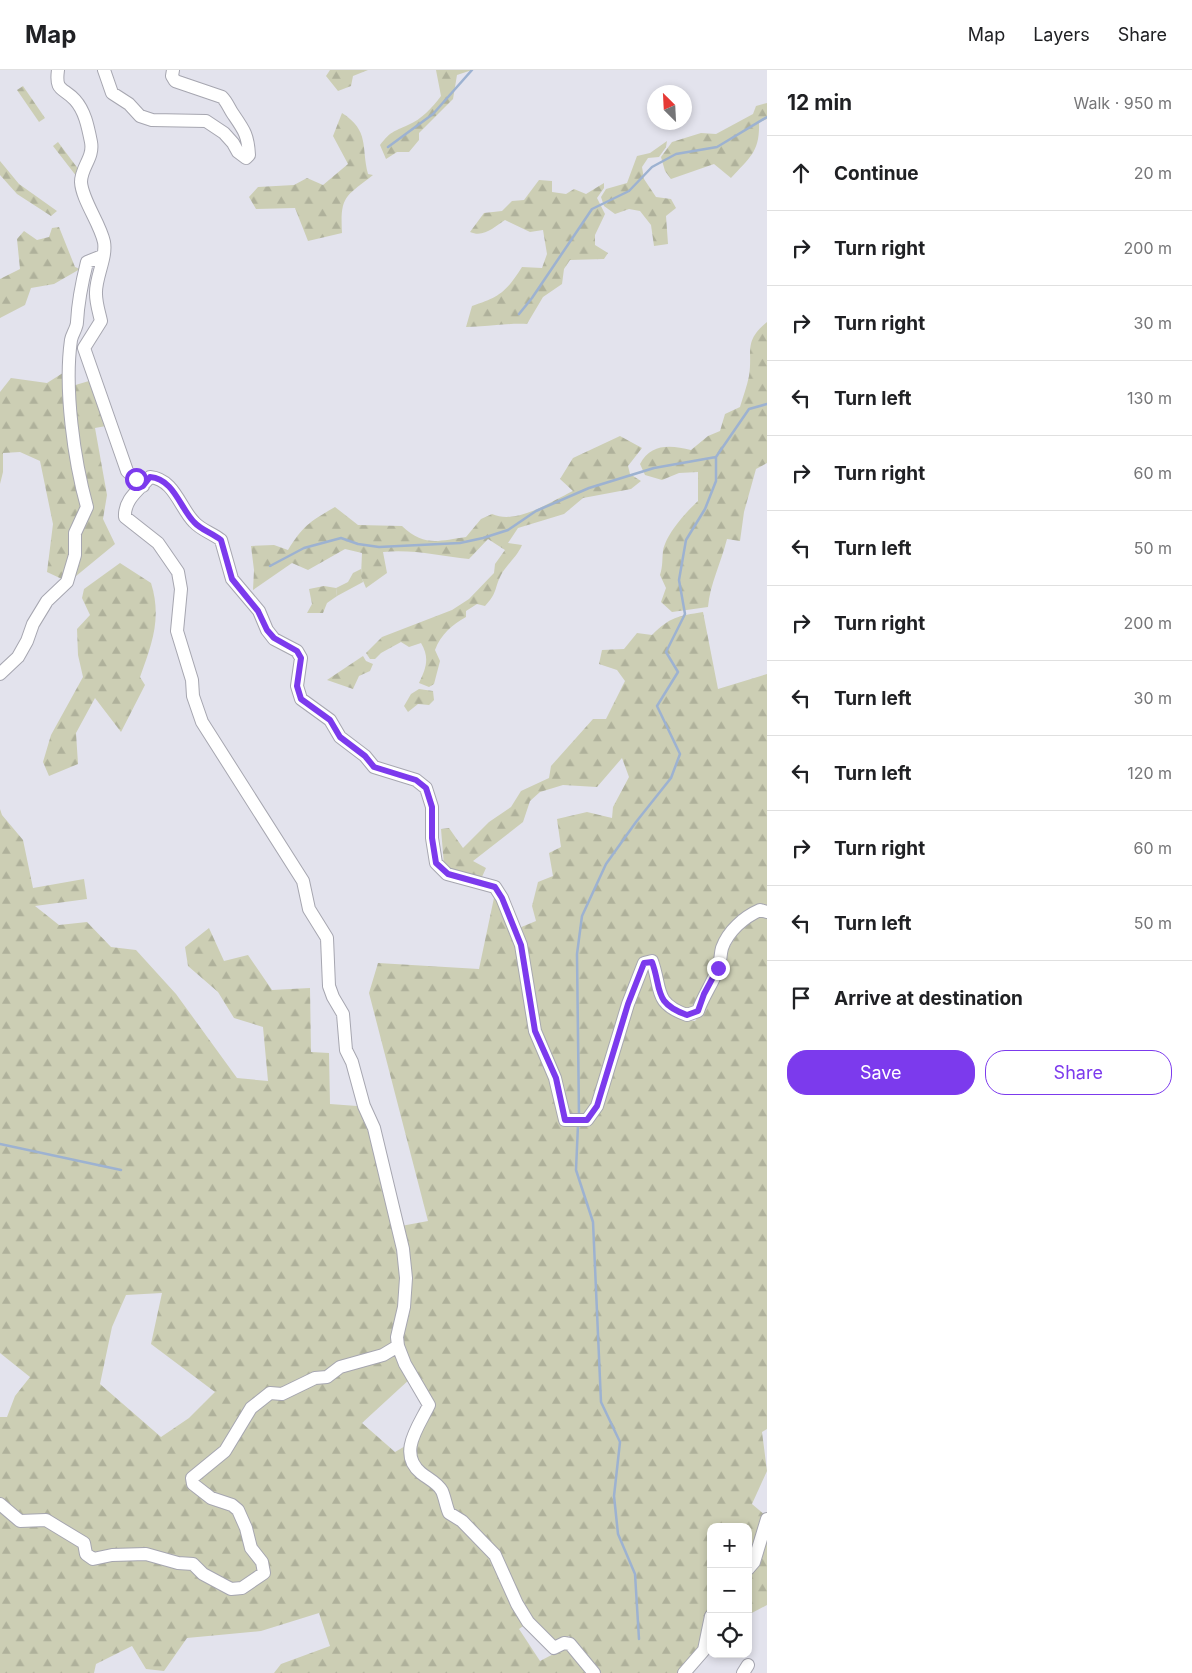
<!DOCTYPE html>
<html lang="en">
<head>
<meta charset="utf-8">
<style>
	:root { --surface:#fff; --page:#f2f2f2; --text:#202124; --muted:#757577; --line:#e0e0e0; --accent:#7c3aed }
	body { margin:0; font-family:Inter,sans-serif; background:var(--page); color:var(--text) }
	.controls { position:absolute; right:15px; bottom:15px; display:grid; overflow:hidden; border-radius:10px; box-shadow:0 2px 8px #0003 }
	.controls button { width:45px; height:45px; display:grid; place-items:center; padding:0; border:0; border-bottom:1px solid var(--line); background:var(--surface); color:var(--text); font:25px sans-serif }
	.compass { position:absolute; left:647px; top:15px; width:45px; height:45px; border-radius:50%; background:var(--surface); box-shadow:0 2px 8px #0003; rotate:336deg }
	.stop { position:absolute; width:15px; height:15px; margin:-11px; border:4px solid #7c3aed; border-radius:50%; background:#fff }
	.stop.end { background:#7c3aed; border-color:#fff; box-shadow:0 1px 5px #0008 }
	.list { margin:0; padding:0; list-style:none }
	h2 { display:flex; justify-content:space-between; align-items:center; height:65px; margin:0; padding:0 20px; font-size:21px }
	h2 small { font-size:16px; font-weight:400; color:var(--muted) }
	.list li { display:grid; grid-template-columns:32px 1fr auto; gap:15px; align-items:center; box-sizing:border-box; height:75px; padding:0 20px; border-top:1px solid var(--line) }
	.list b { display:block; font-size:19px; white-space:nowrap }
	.list em { font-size:16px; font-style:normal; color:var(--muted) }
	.actions { display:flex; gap:10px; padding:15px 20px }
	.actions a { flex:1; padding:11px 0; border:1px solid var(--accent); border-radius:20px; text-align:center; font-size:18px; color:var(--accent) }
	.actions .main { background:var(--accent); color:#fff }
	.icon { flex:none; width:28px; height:28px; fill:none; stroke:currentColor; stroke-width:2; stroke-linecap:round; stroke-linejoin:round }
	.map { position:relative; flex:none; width:767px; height:1603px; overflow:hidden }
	header { display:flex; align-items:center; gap:30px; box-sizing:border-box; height:70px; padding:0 25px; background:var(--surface); border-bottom:1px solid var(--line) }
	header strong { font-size:24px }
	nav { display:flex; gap:28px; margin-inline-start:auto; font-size:18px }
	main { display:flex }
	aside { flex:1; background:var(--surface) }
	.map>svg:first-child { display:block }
	.grass { fill:#ccceb4 }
	.forest { fill:url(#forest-firs); fill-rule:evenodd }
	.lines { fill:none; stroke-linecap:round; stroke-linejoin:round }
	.stream { stroke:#9db2d1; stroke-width:2.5 }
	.minor-casing { stroke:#a6a6b0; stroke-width:14 }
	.minor { stroke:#fff; stroke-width:12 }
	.route { stroke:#7c3aed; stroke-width:6 }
</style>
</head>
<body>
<header>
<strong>Map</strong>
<nav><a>Map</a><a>Layers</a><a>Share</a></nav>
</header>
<main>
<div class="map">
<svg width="767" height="1603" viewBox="0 0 767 1603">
	<defs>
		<pattern id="forest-firs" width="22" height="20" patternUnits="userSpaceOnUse" patternTransform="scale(1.25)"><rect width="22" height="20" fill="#ccceb4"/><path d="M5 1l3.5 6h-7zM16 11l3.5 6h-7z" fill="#afb19b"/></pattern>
	</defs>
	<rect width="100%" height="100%" fill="#e3e3ed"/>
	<path class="grass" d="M 361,499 L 363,512 L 337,526 L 336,518 L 348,512 L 353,503 Z"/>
	<path class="forest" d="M 330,0 L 368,0 L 353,6 L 351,16 L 338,21 L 326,6 Z
		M 436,0 L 472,0 L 457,5 L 453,29 L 419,63 L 419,70 L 409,82 L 397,82 L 386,89 L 380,75 C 391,61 393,62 408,55 C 422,49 432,38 441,26 Z
		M 23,16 L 45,48 L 39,52 L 17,20 Z
		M 767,33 L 767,49 L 759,52 C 760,82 750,87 731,108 L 714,94 L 671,109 L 665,101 L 661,87 L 672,72 L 701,63 L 716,64 L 753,44 L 756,36 Z
		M 342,43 C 370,61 361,77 368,104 L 373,105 C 345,127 340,126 342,163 L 308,171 L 295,138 L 256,139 L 249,127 L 258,117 L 294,115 L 307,108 L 323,115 L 348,94 L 333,66 Z
		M 667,71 L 666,77 L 659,87 L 648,88 L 642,97 L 644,109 L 656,127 L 671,129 L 676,138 L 666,146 L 668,174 L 654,176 L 651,155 L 640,141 L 629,139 L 615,144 L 604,136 L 601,127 L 606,119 L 627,113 L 637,86 L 650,83 Z
		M 58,72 L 82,104 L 77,107 L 53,76 Z
		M 0,91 L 19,114 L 57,141 L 51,146 L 17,124 L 0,105 Z
		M 539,110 L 552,111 L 552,122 L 566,124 L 574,119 L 586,124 L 604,113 L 604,118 L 597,128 L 605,144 L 595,165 L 595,175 L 608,183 L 604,189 L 570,190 L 564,199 L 562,214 L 543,227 L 527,254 C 506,253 487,257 466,257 L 472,236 C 500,227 506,222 522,197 L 542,198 L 547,184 L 543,160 L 530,162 L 505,150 C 494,157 484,168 470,162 L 484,143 L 502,141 L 512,131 L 524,130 Z
		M 59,157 L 75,197 L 80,199 L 54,214 L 31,218 L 25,235 L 0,248 L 0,209 L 20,199 L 17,169 L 24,161 L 37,170 L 49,167 L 52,158 Z
		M 767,252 L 767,393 L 756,399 L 744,442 L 740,471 L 727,469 C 721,493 710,514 708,537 L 672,542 L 661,532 L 666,518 L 660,505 C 663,496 662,489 663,481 C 666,464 686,442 698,431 L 698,402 L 679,403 L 662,410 L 645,405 L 640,394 C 651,373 671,375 691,380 L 708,366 L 720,361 L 725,344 L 740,337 C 743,327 747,316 749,306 C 753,281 743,272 767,252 Z
		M 66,301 L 84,438 L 64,510 L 47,502 L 53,454 L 40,391 L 20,382 L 3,383 L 3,402 L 0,414 L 0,322 L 11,308 L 47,313 Z
		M 89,311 L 106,356 L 95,358 L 107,425 L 103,449 L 115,474 L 70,511 L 77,463 L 89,436 L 72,316 Z
		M 620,366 L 642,378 L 628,396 L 630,404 L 641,411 L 631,419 L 583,428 L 564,444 L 518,458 L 508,473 L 522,475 C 517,487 507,494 501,505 C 494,519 498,522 485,536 L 477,534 L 466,541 L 466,547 C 452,555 441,564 435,580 L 440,591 L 434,614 L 429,617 L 419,613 C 426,598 430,588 421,573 L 409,577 L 401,572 L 381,583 L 375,589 L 370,589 L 366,583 L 382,567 L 452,540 L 469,529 L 494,503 L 495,494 L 505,480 L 488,469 L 469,489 C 440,486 413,479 383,482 L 387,503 L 366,518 L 361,506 L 362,483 L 345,479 L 308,500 L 292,493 L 253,520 L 254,500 L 251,476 L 274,475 L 288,480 C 303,456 309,452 335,437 L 358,455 L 402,456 C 424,477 438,471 466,467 L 481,449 L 492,444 C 517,455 550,432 573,421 L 560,409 L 573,388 Z
		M 120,493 L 151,513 C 162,548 152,574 140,607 L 145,615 L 121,662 L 95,628 L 76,663 L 78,694 L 49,706 L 43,692 L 51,665 L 83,607 L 78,585 L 77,559 L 90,545 L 82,528 L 84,519 Z
		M 324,516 L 336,518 L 337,526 L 327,533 L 323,543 L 307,543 L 312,534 L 309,519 Z
		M 703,542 L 718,619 L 767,604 L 767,839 L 745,845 L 696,939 L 686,943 L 669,933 L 661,906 L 659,891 L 652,884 L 641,888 L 595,1035 L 586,1047 L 569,1044 L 539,960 L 519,858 L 536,851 L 532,836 L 538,812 L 553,806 L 549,783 L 561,777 L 557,749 L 587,742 L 612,748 L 613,737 L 629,707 L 622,688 L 597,717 L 563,715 L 540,722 L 530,731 L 523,752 L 473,791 L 486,798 L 481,809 L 453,800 L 444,795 L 441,759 L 449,758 L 463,778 L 489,752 L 511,737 L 521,721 L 549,708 L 551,696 L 593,649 L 606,649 L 625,611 L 617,600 L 599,594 L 602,580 L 624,579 L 637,563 L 652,565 C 670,547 678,546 703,542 Z
		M 363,586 L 366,591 L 373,594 L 370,601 L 359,606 L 353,619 L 327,610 Z
		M 419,619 L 433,621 L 434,630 L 429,635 L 418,634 L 408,642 L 404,636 L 411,624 Z
		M 0,739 L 2,745 L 23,770 L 33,818 L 84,809 L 87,829 L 35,836 L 59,855 L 87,852 L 111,877 L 136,880 L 176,924 L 237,1008 L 268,1011 L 263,957 L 234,948 L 218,922 L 188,896 L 185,877 L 209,858 L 224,891 L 248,885 L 272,920 L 310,918 L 311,982 L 329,983 L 330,1034 L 357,1036 C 369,1059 375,1083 381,1108 C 391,1147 399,1184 401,1224 C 401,1243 390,1250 394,1272 L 382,1282 L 282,1321 L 270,1319 L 222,1378 L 188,1409 L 233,1440 L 261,1500 L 241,1514 L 231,1514 L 205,1500 L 112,1482 L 90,1483 L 88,1469 L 21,1447 L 0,1428 L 0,1347 L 7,1347 L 15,1326 L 30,1307 L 0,1283 ZM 162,1223 L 151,1274 L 215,1322 L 189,1348 L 161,1367 L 100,1314 L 112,1257 L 126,1225 Z
		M 495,823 L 518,876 L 543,987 L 563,1052 L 591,1053 L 646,898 L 651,897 C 660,929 657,946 695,951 C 723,918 718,867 760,845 L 767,847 L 767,1359 L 762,1362 L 767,1401 L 752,1434 L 766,1446 L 748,1495 L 748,1457 L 711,1457 L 711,1542 L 701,1580 L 679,1603 L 599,1603 L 569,1566 L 555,1575 L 529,1549 L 510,1513 L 450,1440 L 421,1399 L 413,1382 L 431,1335 L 400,1274 L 401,1156 L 428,1151 L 369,923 L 378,893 L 479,899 Z
		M 396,1280 L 411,1308 L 362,1353 L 395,1382 L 407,1375 L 439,1420 L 441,1435 L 493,1486 L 526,1554 L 519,1559 L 540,1591 L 567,1577 L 591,1603 L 274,1603 L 281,1594 L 330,1576 L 319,1543 L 261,1561 L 187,1568 L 164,1601 L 146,1599 L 132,1576 L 96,1594 L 94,1603 L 0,1603 L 0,1437 L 20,1454 L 46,1453 L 83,1476 L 84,1486 L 147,1487 L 193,1497 L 222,1515 L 257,1513 L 260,1484 L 247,1456 L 195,1410 L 264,1329 Z
		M 767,1459 L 767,1535 L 748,1545 L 748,1504 Z"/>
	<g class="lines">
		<path class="stream" d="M 388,77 L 433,44 L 472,0
			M 519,244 L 532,228 L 592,139 L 629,121 L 652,97 L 676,84 L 717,77 L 767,47
			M 270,496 L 304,478 L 341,468 L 358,474 L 379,477 L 460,473 L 483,468 L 508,460 L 536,441 L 589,418 L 654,398 L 716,387
			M 579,1047 L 577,884 L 582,846 L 606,794 L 636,752 L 671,708 L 680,684 L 657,636 L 678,602 L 666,582 L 685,544 L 679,510 L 686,470 L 705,439 L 716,411 L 716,387 L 749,339 L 767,334
			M 578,1055 L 576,1100 L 593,1152 L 601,1332 L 620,1372 L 614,1426 L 618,1464 L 635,1504 L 639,1569
			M 0,1074 L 121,1100"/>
		<g class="minor-casing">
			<path id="minor" d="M 58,0 C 55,22 63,17 75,30 C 85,41 88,57 91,72 C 94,88 81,97 81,112 C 82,130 100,153 104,172 C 107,188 95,208 96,224 C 96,233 99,242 101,251 L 84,278 L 127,401 L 143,416
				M 104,0 L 112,23 L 129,34 L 140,46 L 152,50 L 206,51 L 224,63 L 233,73 L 238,82 L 246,88 L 249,85 C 248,65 244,60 233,44 C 229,38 227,32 222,27 L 175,11 L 172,6 L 173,0
				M 0,604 L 18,587 L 27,571 L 33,554 L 47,531 L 67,512 L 75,485 L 75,463 L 87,437 C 74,390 64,319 71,270 C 72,264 77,258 77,252 C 78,232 82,212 87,192 L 102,186
				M 0,1434 L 20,1451 L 46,1450 L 84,1473 L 86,1484 L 93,1489 L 112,1485 L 146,1484 L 178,1493 L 193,1494 L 203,1504 L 231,1519 L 242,1518 L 264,1503 L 262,1492 L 251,1478 L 246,1458 L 238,1440 L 232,1435 L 211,1428 L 193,1414 L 192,1408 L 225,1381 L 251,1338 L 270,1323 L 282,1324 L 315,1308 L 327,1307 L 340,1297 L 383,1285 L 398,1276
				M 748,1499 L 754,1492 L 767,1449
				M 594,1603 L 570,1574 L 564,1573 L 554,1578 L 528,1552 L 517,1534 L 495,1485 L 462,1451 L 449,1443 C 446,1436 445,1428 442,1421 C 438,1413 427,1408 421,1403 C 397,1383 419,1356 429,1335 L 405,1294 L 398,1276 L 397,1267 L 404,1237 L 406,1208 L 403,1179 L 374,1058 L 364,1036 L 352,992 L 346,980 L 343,944 L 333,927 L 329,916 L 327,868 L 309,839 L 303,811 L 202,652 L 193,626 L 192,610 L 177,561 L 181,519 L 178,502 L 158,473 L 125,447 C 124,429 139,420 150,407 C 174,409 180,438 194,452 C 201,460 212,463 221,470 L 232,509 L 259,541 L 267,560 L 274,569 L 297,581 L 301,588 L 297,616 L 301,629 L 330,650 L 340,667 L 365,686 L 374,697 L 416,710 L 426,718 L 432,737 L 432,768 L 436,793 L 447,804 L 495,817 L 502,828 L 521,875 L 535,961 L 555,1008 L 565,1050 L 587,1050 L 597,1036 L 628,934 L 644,893 L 652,891 C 662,919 653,933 687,945 L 698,941 C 703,926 713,913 718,898 C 721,892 720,885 722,878 C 728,861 744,847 760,840 L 767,842
				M 684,1603 L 704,1580 L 711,1546
				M 743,1603 L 748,1595"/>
		</g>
		<use href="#minor" class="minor"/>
	</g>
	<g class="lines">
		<path class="route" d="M 136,409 L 143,416 L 150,407 C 174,409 180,438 194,452 C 201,460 212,463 221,470 L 232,509 L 258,541 L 267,560 L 274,568 L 297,581 L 301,588 L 297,616 L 301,629 L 330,650 L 340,667 L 365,686 L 374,697 L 416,710 L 426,718 L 432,737 L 432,768 L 436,793 L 448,804 L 495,817 L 502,828 L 521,875 L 535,961 L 556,1008 L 565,1050 L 587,1050 L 597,1036 L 628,934 L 644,893 L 652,892 C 662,919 653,933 687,945 L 698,941 L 704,924 L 718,898"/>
	</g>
</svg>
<div class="controls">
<button>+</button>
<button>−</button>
<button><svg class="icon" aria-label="locate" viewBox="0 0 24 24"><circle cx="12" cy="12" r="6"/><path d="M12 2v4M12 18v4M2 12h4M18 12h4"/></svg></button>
</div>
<svg class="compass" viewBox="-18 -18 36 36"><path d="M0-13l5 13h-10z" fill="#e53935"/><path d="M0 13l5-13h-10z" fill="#757577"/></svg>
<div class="stop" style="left:136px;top:409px"></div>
<div class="stop end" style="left:718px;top:898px"></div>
</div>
<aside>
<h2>12 min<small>Walk · 950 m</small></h2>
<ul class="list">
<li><svg class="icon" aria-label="ahead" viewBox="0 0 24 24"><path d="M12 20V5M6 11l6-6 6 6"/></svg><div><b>Continue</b></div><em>20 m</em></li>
<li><svg class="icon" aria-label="right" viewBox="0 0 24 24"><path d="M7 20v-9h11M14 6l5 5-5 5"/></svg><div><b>Turn right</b></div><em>200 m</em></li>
<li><svg class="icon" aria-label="right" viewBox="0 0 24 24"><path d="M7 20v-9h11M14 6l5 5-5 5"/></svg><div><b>Turn right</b></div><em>30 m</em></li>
<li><svg class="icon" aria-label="left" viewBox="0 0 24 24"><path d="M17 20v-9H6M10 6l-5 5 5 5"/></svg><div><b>Turn left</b></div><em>130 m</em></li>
<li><svg class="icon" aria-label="right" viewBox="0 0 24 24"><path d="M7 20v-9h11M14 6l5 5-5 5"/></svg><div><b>Turn right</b></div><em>60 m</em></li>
<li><svg class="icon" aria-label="left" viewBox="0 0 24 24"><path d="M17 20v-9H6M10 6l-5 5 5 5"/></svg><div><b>Turn left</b></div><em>50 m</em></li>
<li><svg class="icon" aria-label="right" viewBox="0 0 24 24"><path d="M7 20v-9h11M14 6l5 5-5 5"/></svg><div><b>Turn right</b></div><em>200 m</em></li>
<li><svg class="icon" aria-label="left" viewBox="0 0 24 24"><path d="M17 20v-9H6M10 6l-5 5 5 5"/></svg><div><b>Turn left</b></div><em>30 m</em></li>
<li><svg class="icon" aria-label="left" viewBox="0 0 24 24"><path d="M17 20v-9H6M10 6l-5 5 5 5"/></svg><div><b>Turn left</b></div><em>120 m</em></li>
<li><svg class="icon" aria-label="right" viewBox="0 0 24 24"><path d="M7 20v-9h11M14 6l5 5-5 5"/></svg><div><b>Turn right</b></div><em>60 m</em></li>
<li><svg class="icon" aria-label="left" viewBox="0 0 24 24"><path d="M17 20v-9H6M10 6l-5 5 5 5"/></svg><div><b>Turn left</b></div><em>50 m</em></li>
<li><svg class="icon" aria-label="arrive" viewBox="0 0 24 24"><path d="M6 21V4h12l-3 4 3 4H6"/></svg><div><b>Arrive at destination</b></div></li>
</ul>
<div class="actions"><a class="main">Save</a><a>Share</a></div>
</aside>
</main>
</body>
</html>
